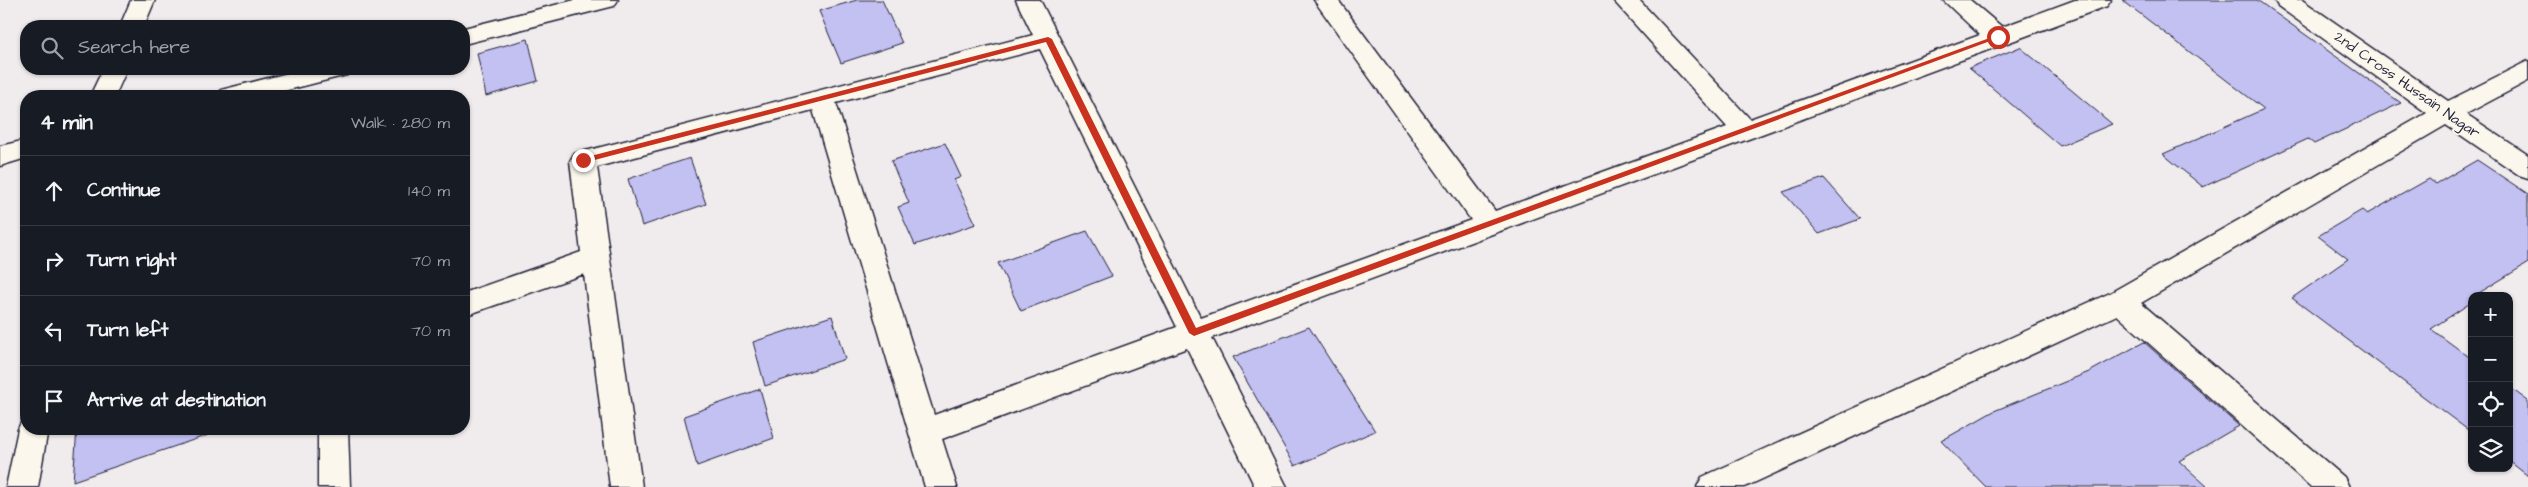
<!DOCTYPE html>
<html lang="en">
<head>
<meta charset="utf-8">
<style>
	:root { --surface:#171b24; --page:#242831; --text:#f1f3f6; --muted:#9ea1a6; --line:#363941 }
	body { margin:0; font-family:"Architects Daughter",sans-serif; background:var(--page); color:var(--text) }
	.controls { position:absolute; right:15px; bottom:15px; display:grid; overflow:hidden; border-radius:10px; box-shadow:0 1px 4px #0004 }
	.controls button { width:45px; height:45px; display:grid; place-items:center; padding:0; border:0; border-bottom:1px solid var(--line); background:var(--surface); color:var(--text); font:25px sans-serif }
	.stop { position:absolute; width:15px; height:15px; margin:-11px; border:4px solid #c8321e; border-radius:50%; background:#fff }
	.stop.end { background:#c8321e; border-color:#fff; box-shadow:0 1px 5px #0008 }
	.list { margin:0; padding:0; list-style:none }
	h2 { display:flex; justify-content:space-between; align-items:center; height:65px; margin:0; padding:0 20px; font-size:21px }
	h2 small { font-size:16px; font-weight:400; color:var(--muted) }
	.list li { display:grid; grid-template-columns:32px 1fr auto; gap:15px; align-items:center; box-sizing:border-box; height:70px; padding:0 20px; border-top:1px solid var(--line) }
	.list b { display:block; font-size:19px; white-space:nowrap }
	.list em { font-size:16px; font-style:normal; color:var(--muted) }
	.icon { flex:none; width:28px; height:28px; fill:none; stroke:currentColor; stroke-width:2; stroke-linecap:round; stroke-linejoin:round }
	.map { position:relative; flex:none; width:2528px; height:487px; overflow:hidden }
	.search { position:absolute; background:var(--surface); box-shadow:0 1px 4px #0004; left:20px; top:20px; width:450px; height:55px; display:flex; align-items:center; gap:12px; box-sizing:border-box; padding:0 18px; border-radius:20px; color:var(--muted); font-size:19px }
	.panel { position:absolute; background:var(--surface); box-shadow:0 1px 4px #0004; left:20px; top:90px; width:450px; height:345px; border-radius:20px }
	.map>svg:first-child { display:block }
	.building { fill:#c3c0f2; stroke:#22223b }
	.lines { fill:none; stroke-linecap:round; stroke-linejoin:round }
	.minor-casing { stroke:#22223b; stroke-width:3 }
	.minor { fill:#fbf7ec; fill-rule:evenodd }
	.route { fill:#c8321e }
	.labels { text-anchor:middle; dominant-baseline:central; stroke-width:4; stroke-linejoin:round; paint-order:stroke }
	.street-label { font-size:15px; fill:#22223b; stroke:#fbf7ec }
</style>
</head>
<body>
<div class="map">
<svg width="2528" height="487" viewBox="0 0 2528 487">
	<rect width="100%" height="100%" fill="#f0eced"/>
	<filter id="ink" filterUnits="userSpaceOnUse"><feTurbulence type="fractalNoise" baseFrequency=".02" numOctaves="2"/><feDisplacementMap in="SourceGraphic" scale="10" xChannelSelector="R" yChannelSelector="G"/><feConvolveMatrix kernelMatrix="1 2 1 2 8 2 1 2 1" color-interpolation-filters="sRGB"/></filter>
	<g filter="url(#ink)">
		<path class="building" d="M 857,0 L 882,0 L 902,43 L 841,63 L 819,11 Z
			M 2122,0 L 2257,0 L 2401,103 L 2314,144 L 2308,139 L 2203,187 L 2163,154 L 2264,109 Z
			M 528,39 L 538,81 L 486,96 L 477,53 Z
			M 2020,47 L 2112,124 L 2060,146 L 1969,68 Z
			M 945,143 L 961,177 L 954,180 L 976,224 L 915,245 L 898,207 L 909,203 L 891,161 Z
			M 690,158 L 706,204 L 642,226 L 628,179 Z
			M 2477,160 L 2528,194 L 2528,263 L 2479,293 L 2482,296 L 2472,296 L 2472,302 L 2431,329 L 2472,359 L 2472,433 L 2292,298 L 2348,259 L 2318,236 L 2362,210 L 2367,214 L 2429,179 L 2436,184 Z
			M 1824,178 L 1860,219 L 1819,234 L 1783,192 Z
			M 1087,231 L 1112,276 L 1021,311 L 998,263 Z
			M 832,316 L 845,359 L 765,386 L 753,342 Z
			M 1309,327 L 1375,431 L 1295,466 L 1233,357 Z
			M 2144,342 L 2239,426 L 2179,461 L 2208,487 L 1986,487 L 1941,441 L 1994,411 L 2089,372 Z
			M 2509,387 L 2528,401 L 2528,476 L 2509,461 Z
			M 760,389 L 774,438 L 697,466 L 684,416 Z
			M 77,429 L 207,429 L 208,435 L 73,481 Z"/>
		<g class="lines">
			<g class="minor-casing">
				<path id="minor" d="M 131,0 L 155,0 L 144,26 L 120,26 Z
					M 575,0 L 618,0 L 614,6 L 464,44 L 464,28 Z
					M 1016,0 L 1040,0 L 1201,318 L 1471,220 L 1314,0 L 1338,0 L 1495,211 L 1727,127 L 1613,0 L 1639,0 L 1750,119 L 1980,35 L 1943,0 L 1970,0 L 2002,27 L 2075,0 L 2111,0 L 2107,6 L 1212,338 L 1287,487 L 1255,487 L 1187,348 L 942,439 L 957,487 L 925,487 L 813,110 L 597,167 L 642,487 L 610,487 L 584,274 L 464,316 L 464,293 L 581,252 L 570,161 L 574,154 L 1033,35 ZM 1040,49 L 1177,327 L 934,415 L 836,103 Z
					M 2274,0 L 2302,0 L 2448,101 L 2528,61 L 2528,81 L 2466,114 L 2528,155 L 2528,178 L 2519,175 L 2446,125 L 2141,303 L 2344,477 L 2349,487 L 2311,487 L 2117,315 L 1745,487 L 1697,487 L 1702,477 L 2110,293 L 2427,113 L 2278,6 Z
					M 103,69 L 127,69 L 115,96 L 90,96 Z
					M 304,69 L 350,69 L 347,75 L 264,96 L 217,96 L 221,90 Z
					M 26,140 L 26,158 L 0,166 L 0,146 Z
					M 26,418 L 26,429 L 48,429 L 38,487 L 6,487 L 18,429 L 22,420 Z
					M 318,429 L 348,429 L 350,487 L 318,487 Z"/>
			</g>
			<use href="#minor" class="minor"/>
		</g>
	</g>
	<path class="route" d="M 1995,36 L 2001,37 L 1194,336 L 1189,333 L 1046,42 L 583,163 L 580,160 L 583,158 L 1048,37 L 1052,39 L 1196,328 Z"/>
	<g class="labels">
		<g class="street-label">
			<text transform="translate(2407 85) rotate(35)">2nd Cross Hussain Nagar</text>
		</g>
	</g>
</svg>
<div class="controls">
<button>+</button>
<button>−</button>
<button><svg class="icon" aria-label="locate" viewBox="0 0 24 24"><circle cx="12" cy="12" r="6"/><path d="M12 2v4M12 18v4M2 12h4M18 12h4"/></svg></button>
<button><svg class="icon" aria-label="layers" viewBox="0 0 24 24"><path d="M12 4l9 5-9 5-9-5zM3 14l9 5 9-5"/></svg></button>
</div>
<div class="stop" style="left:1998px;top:37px"></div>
<div class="stop end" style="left:583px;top:160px"></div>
<div class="search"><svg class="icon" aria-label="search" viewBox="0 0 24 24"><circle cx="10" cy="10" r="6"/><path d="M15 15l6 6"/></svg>Search here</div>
<section class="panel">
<h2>4 min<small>Walk · 280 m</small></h2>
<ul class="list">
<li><svg class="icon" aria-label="ahead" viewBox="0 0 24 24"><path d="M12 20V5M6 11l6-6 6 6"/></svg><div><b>Continue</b></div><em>140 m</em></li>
<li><svg class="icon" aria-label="right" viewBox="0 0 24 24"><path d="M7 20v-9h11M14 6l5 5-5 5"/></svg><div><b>Turn right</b></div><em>70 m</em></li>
<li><svg class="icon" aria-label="left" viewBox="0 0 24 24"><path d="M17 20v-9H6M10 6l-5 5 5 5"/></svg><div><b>Turn left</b></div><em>70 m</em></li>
<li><svg class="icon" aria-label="arrive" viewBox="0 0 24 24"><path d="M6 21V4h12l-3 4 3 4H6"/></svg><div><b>Arrive at destination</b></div></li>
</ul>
</section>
</div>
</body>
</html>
